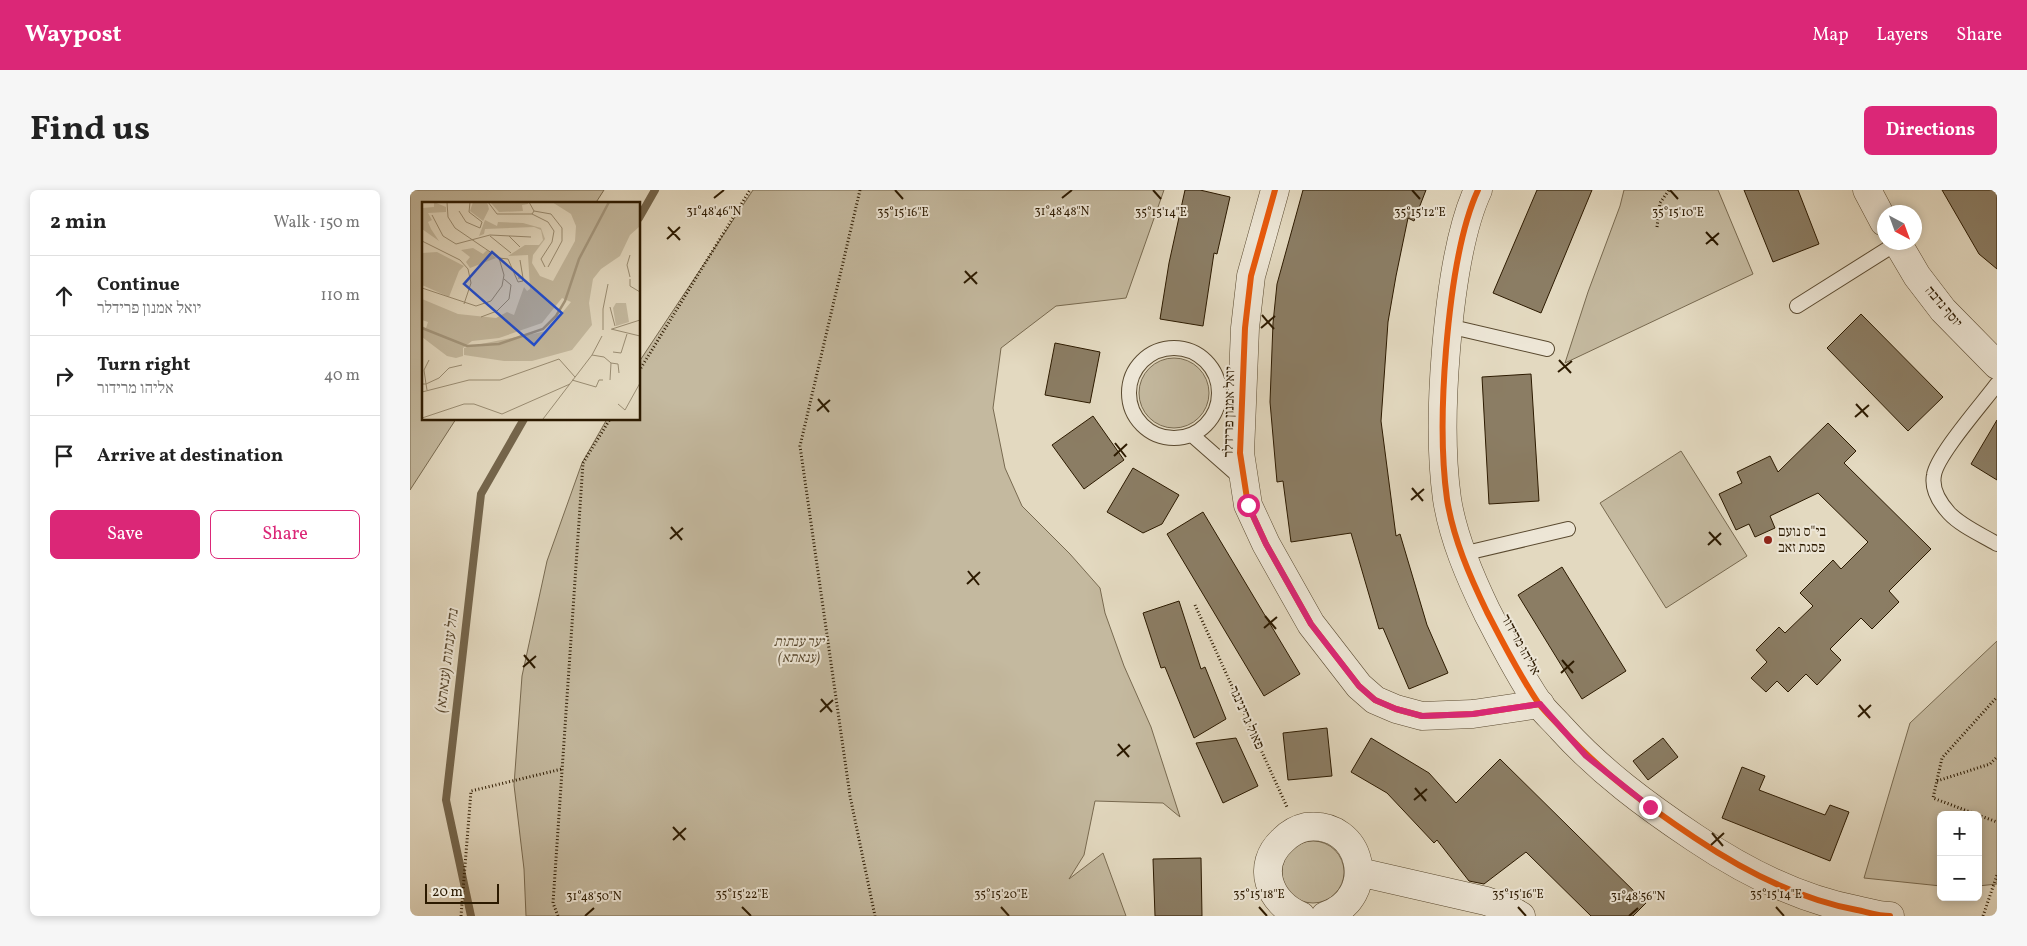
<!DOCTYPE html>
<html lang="en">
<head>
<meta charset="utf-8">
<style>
	:root { --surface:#fff; --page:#f6f6f6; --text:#222; --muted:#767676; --line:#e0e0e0; --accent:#db2777 }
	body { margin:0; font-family:Vollkorn,"Frank Ruhl Libre",serif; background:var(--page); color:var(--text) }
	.controls { position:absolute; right:15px; bottom:15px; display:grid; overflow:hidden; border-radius:8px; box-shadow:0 2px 8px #0003 }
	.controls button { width:45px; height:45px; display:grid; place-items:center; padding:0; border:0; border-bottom:1px solid var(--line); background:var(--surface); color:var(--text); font:25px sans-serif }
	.compass { position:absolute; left:1467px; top:15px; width:45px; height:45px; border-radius:50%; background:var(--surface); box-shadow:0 2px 8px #0003; rotate:139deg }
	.scale { position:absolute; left:15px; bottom:12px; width:74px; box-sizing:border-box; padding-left:5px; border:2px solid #2c1a00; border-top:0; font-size:14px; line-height:18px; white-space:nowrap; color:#2c1a00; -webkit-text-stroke:4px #ede6d6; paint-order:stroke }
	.stop { position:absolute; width:15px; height:15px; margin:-11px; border:4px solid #db2777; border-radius:50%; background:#fff }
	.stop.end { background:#db2777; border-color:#fff; box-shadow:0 1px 5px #0008 }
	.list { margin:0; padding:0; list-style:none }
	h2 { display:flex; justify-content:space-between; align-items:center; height:65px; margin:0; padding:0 20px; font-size:21px }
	h2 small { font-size:16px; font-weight:400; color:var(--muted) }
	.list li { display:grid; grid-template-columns:32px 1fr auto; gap:15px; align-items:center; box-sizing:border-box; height:80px; padding:0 20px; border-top:1px solid var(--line) }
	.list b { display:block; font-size:19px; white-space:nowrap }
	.list p { margin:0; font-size:16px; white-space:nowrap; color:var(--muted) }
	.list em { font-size:16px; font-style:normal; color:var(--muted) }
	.actions { display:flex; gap:10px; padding:15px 20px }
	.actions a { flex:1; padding:11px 0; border:1px solid var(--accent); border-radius:8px; text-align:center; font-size:18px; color:var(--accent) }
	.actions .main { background:var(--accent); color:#fff }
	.icon { flex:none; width:28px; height:28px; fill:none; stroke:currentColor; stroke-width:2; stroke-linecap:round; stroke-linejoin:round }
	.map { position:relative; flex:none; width:1587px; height:726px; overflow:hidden; border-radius:8px }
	header { display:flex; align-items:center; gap:30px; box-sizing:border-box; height:70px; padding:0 25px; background:var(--accent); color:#fff }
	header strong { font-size:24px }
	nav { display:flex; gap:28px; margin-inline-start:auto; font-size:18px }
	.intro { display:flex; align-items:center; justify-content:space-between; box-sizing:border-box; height:120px; padding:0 30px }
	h1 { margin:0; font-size:35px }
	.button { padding:12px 22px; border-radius:8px; background:var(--accent); color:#fff; font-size:18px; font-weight:700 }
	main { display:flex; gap:30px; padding:0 30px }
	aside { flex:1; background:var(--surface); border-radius:8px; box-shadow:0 2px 8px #0003 }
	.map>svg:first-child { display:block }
	.green { fill:#c4b99f; stroke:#786a50 }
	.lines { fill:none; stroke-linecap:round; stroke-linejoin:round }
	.stream { stroke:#75664c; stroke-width:8 }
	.building { fill:#8b7d64; stroke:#2c1a00 }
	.service-casing { stroke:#5a4a30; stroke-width:16 }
	.minor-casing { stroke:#5a4a30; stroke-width:29 }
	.tertiary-casing { stroke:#5a4a30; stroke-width:29 }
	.path { stroke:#2c1a00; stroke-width:3; stroke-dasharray:1 2.5; stroke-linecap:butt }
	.service { stroke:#ede6d6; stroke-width:14 }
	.minor { stroke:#ede6d6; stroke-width:28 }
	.tertiary { stroke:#ede6d6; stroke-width:28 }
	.cycleway-casing { stroke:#ede6d6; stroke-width:9 }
	.cycleway { stroke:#e8590c; stroke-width:6 }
	.route { stroke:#db2777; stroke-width:6 }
	.ticks { fill:none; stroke:#2c1a00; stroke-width:2 }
	.poi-dot { fill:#8f2418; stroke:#ede6d6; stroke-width:2 }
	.labels { text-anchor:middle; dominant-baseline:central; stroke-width:4; stroke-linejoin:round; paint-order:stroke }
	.street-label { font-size:14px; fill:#2c1a00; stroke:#ede6d6 }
	.poi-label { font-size:14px; fill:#2c1a00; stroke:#ede6d6; text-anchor:start }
	.park-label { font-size:14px; font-style:italic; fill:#5a4a30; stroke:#ede6d6 }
	.water-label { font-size:15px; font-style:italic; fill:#5c4c33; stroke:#ede6d6 }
	.inset-river { fill:none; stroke:#a5987f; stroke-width:2.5 }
	.inset-road { fill:none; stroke:#9a8d73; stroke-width:1 }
	.view { fill:#1d4ed8; fill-opacity:0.15; stroke:#1d4ed8; stroke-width:2.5 }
	.inset-edge { fill:none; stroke:#2c1a00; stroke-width:2.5 }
	.ticks-label { font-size:12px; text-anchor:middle; fill:#2c1a00; stroke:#ede6d6; stroke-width:4; stroke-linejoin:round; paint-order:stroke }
</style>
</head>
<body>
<header>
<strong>Waypost</strong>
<nav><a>Map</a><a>Layers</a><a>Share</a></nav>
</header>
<div class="intro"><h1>Find us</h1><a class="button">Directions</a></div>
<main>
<aside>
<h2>2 min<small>Walk · 150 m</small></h2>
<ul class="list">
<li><svg class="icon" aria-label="ahead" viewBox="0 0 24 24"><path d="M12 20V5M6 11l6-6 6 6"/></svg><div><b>Continue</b><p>יואל אמנון פרידלר</p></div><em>110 m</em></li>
<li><svg class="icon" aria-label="right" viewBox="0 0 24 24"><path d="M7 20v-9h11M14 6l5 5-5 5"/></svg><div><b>Turn right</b><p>אליהו מרידור</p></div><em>40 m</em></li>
<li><svg class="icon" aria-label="arrive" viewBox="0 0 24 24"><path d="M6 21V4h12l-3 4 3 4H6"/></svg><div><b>Arrive at destination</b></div></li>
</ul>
<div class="actions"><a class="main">Save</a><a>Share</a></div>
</aside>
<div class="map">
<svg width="1587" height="726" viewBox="0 0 1587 726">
	<rect width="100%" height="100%" fill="#e3d9c0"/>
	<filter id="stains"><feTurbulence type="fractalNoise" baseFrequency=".004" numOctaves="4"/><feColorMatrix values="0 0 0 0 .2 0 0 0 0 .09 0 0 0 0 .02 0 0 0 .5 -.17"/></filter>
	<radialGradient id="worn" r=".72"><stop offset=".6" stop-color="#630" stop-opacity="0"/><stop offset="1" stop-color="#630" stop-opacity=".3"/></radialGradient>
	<path class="green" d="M 0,0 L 194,0 L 185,14 L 14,14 L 14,229 L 46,229 L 0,300 Z
		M 343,0 L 754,0 L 716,108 L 646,116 L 591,158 L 583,218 L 595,278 L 612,316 L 660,364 L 690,398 L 695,423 L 714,476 L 741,537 L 770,627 L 753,613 L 685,611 L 674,665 L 659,689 L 693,663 L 716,726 L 116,726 L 114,679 L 104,595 L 112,486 L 137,371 L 172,273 L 197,229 L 229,229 L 229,172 Z
		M 1214,0 L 1308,0 L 1343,84 L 1155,173 L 1178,102 L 1210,16 Z
		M729 203a35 35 0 1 1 70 0a35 35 0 1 1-70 0Z
		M 1271,261 L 1337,366 L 1256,418 L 1190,313 Z
		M 1587,451 L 1587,694 L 1568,696 L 1568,625 L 1531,625 L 1531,696 L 1454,688 L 1500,533 Z
		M872 682a31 31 0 1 1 62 0a31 31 0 1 1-62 0Z"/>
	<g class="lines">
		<path class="stream" d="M 229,28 L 245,0
			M 61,726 L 36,610 L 71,304 L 114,229"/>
	</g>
	<path class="building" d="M 775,0 L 790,0 L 820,7 L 807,64 L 804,63 L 793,136 L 750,129 L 759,73 Z
		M 893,0 L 1016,0 L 1004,31 L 998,28 L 986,86 L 978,132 L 971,231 L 986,346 L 990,344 L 1017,435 L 1038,483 L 999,499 L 973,438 L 969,439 L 941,343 L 881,352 L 873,291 L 867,292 L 860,212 L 863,133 L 867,94 Z
		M 1127,0 L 1182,0 L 1131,123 L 1083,103 Z
		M 1334,0 L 1388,0 L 1409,54 L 1363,72 Z
		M 1532,0 L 1587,0 L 1587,79 L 1569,64 Z
		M 1451,124 L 1533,207 L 1498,241 L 1417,158 Z
		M 645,153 L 690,162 L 680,213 L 635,205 Z
		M 1121,184 L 1129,311 L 1079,314 L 1072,187 Z
		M 683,226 L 714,270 L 674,299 L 642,255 Z
		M 1587,230 L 1587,290 L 1561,274 Z
		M 1418,233 L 1446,261 L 1434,273 L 1521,359 L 1479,401 L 1489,412 L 1462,439 L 1451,428 L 1420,459 L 1431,470 L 1407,495 L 1396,484 L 1378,502 L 1367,491 L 1356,502 L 1341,488 L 1357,472 L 1346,460 L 1369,437 L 1375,443 L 1403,416 L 1390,403 L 1423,370 L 1431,379 L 1458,352 L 1408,303 L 1360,326 L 1365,338 L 1345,347 L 1339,334 L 1326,340 L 1309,304 L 1332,293 L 1327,282 L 1360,266 L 1368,282 Z
		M 723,278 L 769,305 L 752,334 L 733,343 L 697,322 Z
		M 793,322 L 890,484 L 854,506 L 757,344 Z
		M 1152,377 L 1216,481 L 1172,509 L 1108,405 Z
		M 769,411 L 791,479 L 795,477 L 816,529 L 784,548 L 755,477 L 751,478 L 733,423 Z
		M 917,538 L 922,586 L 878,590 L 873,543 Z
		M 826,548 L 848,596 L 813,613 L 786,553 Z
		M 961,548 L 1019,583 L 1046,613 L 1090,569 L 1236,713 L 1223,726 L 1181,726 L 1116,662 L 1074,694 L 1059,691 L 1027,650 L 1024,653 L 977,603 L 941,582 Z
		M 1253,548 L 1268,567 L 1238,590 L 1223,571 Z
		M 1332,577 L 1355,586 L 1349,600 L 1415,625 L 1420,615 L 1439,622 L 1420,671 L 1312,628 Z
		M 791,668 L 792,726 L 745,726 L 743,669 Z"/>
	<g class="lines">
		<g class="service-casing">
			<path id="service" d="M 1387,116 L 1487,53
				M 1038,136 L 1137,159
				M719 203a45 45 0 1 1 90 0a45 45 0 1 1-90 0Z
				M 1587,194 C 1573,213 1527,265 1524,285 C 1521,300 1530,313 1539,323 C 1551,336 1572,345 1587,354
				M 782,245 L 832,289
				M 1052,364 L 1158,339"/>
		</g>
		<g class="minor-casing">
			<path id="minor" d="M 865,0 L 841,86 L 835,138 L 830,263 L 838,315 L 856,354 L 901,434 L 949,496 L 965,510 L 986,519 L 1012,526 L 1063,524 L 1130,514
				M 1457,0 L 1474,32
				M 1487,52 L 1507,86 L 1533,120 L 1587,175
				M 949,682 L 1076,711 L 1101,720 L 1111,726
				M 891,726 C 859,713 845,675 873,650 C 879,644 887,639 896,637 C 953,630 970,707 915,726"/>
		</g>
		<g class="tertiary-casing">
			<path id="tertiary" d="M 1068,0 C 1048,43 1040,112 1036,160 C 1032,209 1030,259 1037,309 C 1043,348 1060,387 1077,422 C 1093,453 1109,485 1129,514 C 1136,523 1144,530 1152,539 C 1191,582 1237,616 1285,648 C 1334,681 1388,709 1447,720 C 1457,722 1469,726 1480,726"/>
		</g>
		<path class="path" d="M 450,0 L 390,256 L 440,606 L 465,726
			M 1247,37 L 1250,13 L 1259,0
			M 229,181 L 340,0
			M 785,415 L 877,617
			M 1527,591 L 1580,574 L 1587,567
			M 1568,625 L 1523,608 L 1532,568 L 1587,507
			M 1568,625 L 1587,632
			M 51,726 L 61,601 L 152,579
			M 148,726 L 143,713 L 173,273 L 200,229
			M 1573,726 L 1587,685"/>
		<use href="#service" class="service"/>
		<use href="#minor" class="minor"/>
		<use href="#tertiary" class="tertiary"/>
		<g class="cycleway-casing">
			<path id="cycleway" d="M 865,0 L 841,86 L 835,138 L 830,263 L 838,315 L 856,354 L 901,434 L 949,496 L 965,510 L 986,519 L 1012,526 L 1063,524 L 1130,514
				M 1068,0 C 1048,43 1040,112 1036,160 C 1032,209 1030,259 1037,309 C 1043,348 1060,387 1077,422 C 1093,453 1109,485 1129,514 C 1136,523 1144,530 1152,539 C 1191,582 1237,616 1285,648 C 1334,681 1388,709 1447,720 C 1457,722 1469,726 1480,726"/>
		</g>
		<use href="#cycleway" class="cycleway"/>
	</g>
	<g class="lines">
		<path class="route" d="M 838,315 L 856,354 L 901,434 L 949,496 L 965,510 L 986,519 L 1012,526 L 1063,524 L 1130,514 L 1176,566 L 1240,617"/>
	</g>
	<path class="ticks" d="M 485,0 L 493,9M 743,0 L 751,9M 1002,0 L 1010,9M 1260,0 L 1268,9M 304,8 L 314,0M 652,8 L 662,0M 258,37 L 270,50M 1296,42 L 1308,55M 257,49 L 270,37M 1296,54 L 1309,43M 555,81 L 567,94M 554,93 L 567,82M 852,125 L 864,139M 851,138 L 865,126M 1149,170 L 1161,183M 1148,182 L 1162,171M 408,209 L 419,222M 1446,214 L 1458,227M 407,221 L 420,210M 1445,227 L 1459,215M 705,253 L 716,267M 704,266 L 717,254M 1002,298 L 1013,311M 1001,310 L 1014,299M 261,337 L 272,350M 1299,342 L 1311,355M 260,349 L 273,338M 1298,355 L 1311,343M 558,381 L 569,395M 557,394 L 570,382M 855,426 L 866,439M 854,438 L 867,427M 114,465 L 125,478M 1152,470 L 1163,483M 113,477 L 126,466M 1151,483 L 1164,471M 411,509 L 422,522M 1449,515 L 1460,528M 410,522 L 423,510M 1448,527 L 1461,515M 708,554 L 719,567M 707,566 L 720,555M 1005,598 L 1016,611M 1004,610 L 1017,599M 263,637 L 275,650M 1302,643 L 1313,656M 263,650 L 276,638M 1301,655 L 1314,643M 332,717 L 341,726M 591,717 L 599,726M 849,717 L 857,726M 1108,717 L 1116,726M 1366,717 L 1374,726M 175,726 L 184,718M 1219,726 L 1228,718"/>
	<circle class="poi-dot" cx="1358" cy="350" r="5"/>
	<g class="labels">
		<g class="street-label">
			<text transform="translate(1533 117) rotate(50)">יוסף נדבה</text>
			<text transform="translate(820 222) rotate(-89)">יואל אמנון פרידלר</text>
			<text transform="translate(1110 455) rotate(61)">אליהו מרידור</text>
			<text transform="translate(836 528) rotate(66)">פאול גרינינגר</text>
		</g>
		<g class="poi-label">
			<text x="1368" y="342">בי"ס נועם<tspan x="1368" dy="16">פסגת זאב</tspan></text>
		</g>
		<g class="park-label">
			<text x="389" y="452">יער ענתות<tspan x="389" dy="16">(ענאתא)</tspan></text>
		</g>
		<g class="water-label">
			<text transform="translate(38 471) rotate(-83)">נחל ענתות (ענאתא)</text>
		</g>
	</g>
	<g transform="translate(12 12)">
		<rect width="218" height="218" fill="#e3d9c0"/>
		<path d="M 12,0 L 24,5 L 24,10 L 6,11 L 10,18 L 6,20 L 9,27 L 17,39 L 0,27 L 0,6 L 12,5 ZM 51,0 L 65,0 L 67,7 L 61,19 L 48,9 ZM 68,0 L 106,0 L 106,2 L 100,3 L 101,9 L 77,10 ZM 130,0 L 217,0 L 217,25 L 208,33 L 198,54 L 179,67 L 171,77 L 167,101 L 170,123 L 150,148 L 110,159 L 82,159 L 42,153 L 42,146 L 49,144 L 125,129 L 149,100 L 140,96 L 120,121 L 77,136 L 50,139 L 41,146 L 41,154 L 34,156 L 25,154 L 0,135 L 0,124 L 4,126 L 6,120 L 0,118 L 0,97 L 36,112 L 74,116 L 85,110 L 92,113 L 102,85 L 105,89 L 108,87 L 106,53 L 86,54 L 103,43 L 117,43 L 121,38 L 119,28 L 112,25 L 63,27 L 62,32 L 57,34 L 63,18 L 75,24 L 76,20 L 101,21 L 119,26 L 123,37 L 111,53 L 110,61 L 118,74 L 131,79 L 153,39 L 154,24 L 149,12 ZM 51,46 L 61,52 L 65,48 L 74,56 L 48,66 L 44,60 L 48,55 L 39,48 ZM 15,50 L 42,64 L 37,69 L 27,95 L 0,83 L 0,51 ZM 194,101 L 204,101 L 207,120 L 194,124 L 191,106 Z" fill="#c4b99f"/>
		<path class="inset-river" d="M 0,126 L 45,144 L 77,142 L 121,127 L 134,114 L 143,99 L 157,57 L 187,0"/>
		<path class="inset-road" d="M 66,0 L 75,12 L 110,12 L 112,9 L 107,0M 37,9 L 44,20 L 58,26 L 60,20 L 47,10 L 48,0M 112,9 L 129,12 L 140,26 L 140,39 L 126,65M 110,12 L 126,20 L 132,29 L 130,40 L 119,57 L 123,65M 10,13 L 21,34 L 34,42 L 68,33 L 109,35M 68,34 L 89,51M 87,34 L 98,45M 0,39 L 38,58 L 46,67 L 49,81 L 42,102M 77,56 L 86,57 L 96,80 L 101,79 L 100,76 L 96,76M 98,58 L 101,76M 208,75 L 205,63 L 208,53M 208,77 L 208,84 L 218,90M 0,86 L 54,104 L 69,99 L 80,84 L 82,73 L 77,56 L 33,26 L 26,15 L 25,0M 188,105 L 193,124M 59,115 L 75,109 L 87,97 L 89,83 L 82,77M 189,127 L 218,134M 190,127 L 218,118M 181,128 L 181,107 L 186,82M 191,150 L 199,151 L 205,132M 170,153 L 182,155 L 189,161 L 188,178M 189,161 L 196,162 L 197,171M 150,178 L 174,185 L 177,178 L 181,178M 0,182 L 4,182 L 2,168 L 7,158M 5,188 L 4,182 L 17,176 L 27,166 L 40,163M 0,190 L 47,178 L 78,178 L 137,157 L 153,175M 196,202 L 203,208 L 218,181M 0,216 L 42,202 L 52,202 L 80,212 L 148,182M 121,217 L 170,153 L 180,134"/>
		<path class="view" d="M 70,50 L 140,111 L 112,143 L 42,82 Z"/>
		<rect width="218" height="218" class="inset-edge"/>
	</g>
	<g class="ticks-label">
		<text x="304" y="25">31°48'46"N</text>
		<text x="652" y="25">31°48'48"N</text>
		<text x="493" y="26">35°15'16"E</text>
		<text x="751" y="26">35°15'14"E</text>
		<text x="1010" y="26">35°15'12"E</text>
		<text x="1268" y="26">35°15'10"E</text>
		<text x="332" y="708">35°15'22"E</text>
		<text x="591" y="708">35°15'20"E</text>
		<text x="849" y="708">35°15'18"E</text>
		<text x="1108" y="708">35°15'16"E</text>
		<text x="1366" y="708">35°15'14"E</text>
		<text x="184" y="710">31°48'50"N</text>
		<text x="1228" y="710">31°48'56"N</text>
	</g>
	<rect width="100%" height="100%" filter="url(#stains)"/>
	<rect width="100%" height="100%" fill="url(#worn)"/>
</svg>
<div class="controls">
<button>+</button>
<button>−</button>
</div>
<svg class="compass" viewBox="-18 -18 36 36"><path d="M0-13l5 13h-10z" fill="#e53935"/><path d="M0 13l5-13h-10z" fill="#767676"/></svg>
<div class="scale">20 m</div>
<div class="stop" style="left:838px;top:315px"></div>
<div class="stop end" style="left:1240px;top:617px"></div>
</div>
</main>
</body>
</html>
